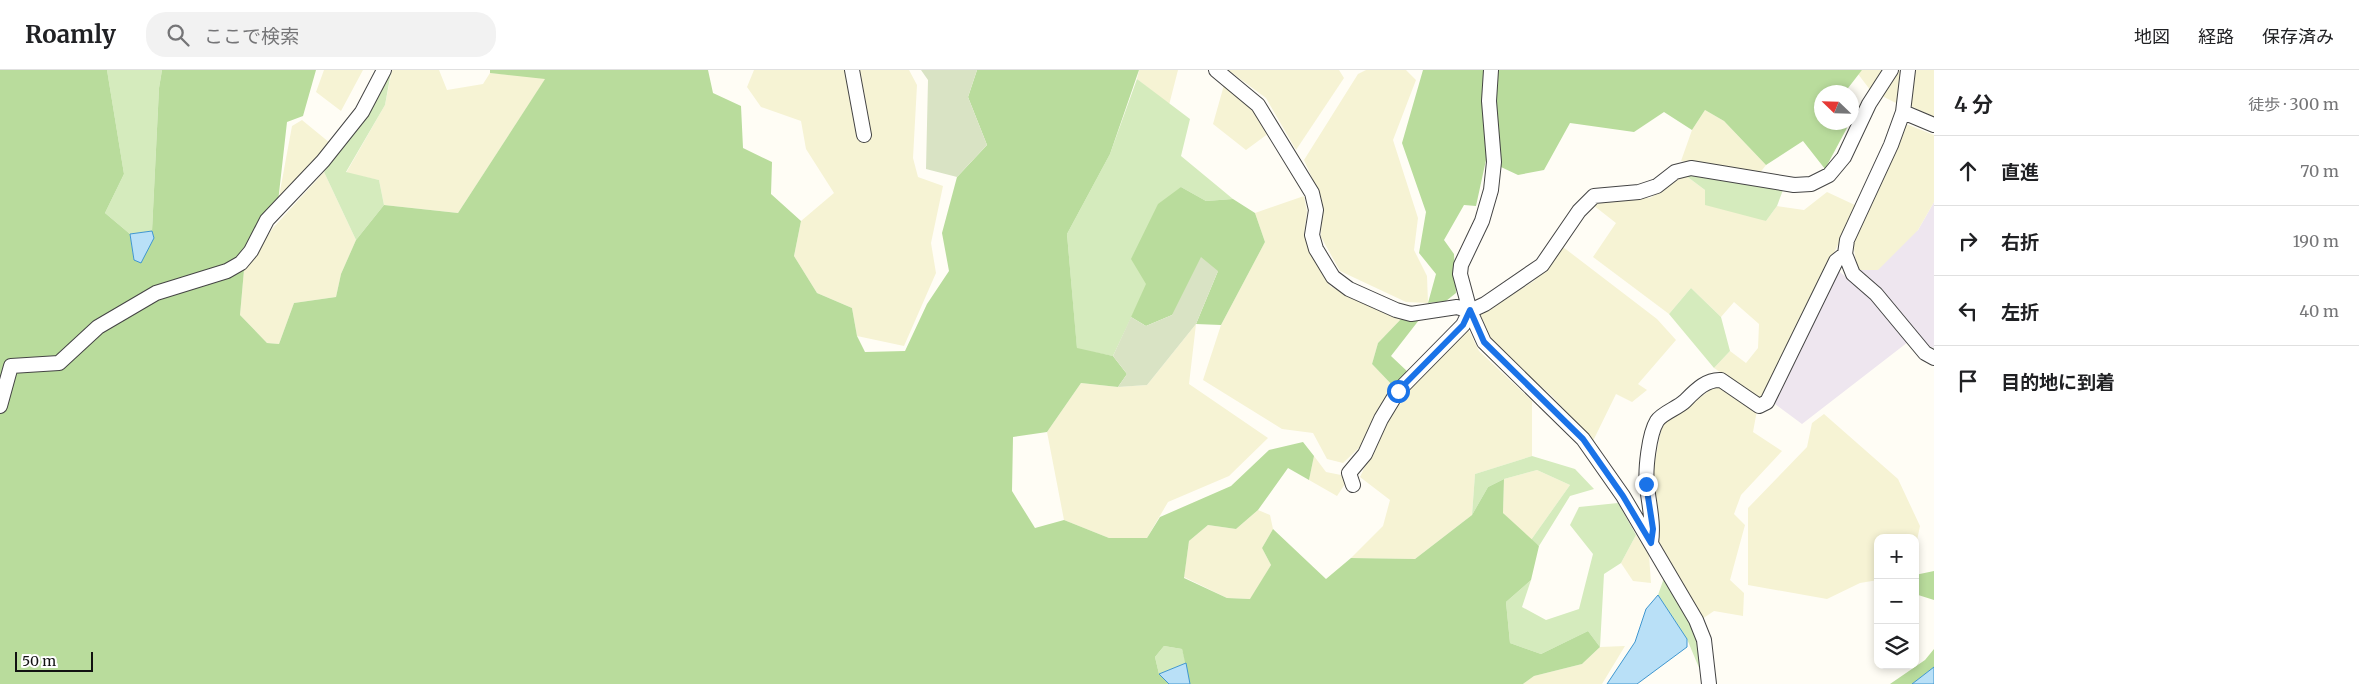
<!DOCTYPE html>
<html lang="ja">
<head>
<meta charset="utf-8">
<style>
	:root { --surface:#fff; --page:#f2f2f2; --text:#202124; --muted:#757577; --line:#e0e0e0 }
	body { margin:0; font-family:Merriweather,"Noto Sans JP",serif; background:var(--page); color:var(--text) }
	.controls { position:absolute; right:15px; bottom:15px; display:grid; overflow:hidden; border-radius:10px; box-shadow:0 2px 8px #0003 }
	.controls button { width:45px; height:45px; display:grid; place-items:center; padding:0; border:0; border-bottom:1px solid var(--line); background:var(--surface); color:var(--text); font:25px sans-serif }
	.compass { position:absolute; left:1814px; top:15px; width:45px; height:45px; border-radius:50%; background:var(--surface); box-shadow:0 2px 8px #0003; rotate:293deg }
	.scale { position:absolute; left:15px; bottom:12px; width:78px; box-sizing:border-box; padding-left:5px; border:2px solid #111; border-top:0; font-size:14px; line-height:18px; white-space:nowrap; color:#111; -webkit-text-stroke:4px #fff; paint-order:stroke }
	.stop { position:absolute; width:15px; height:15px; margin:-11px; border:4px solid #1a73e8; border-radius:50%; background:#fff }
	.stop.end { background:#1a73e8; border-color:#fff; box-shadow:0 1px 5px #0008 }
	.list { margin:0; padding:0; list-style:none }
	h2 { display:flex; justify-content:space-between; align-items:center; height:65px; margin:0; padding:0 20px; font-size:21px }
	h2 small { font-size:16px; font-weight:400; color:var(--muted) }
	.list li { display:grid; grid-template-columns:32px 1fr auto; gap:15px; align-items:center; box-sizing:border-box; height:70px; padding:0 20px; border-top:1px solid var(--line) }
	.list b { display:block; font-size:19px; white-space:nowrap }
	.list em { font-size:16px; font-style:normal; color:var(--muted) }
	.icon { flex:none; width:28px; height:28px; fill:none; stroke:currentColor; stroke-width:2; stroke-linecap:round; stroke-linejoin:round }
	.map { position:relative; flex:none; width:1934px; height:614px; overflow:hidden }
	header { display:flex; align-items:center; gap:30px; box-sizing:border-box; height:70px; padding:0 25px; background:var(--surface); border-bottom:1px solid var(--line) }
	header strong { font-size:24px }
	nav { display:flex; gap:28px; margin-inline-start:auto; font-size:18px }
	.search { width:350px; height:45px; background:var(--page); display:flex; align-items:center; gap:12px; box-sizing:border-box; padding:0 18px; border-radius:20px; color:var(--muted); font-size:19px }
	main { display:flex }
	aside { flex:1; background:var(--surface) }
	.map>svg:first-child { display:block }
	.industrial { fill:#eee6ef }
	.farmland { fill:#f6f3d4 }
	.green { fill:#d5ebbd }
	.forest { fill:#b9dc9c }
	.cemetery { fill:#d9e3c4 }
	.water { fill:#b9e0f7; stroke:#3f96cf }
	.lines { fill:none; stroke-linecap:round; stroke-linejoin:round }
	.minor-casing { stroke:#444; stroke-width:16 }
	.minor { stroke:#fff; stroke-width:14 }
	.route { stroke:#1a73e8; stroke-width:6 }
</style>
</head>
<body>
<header>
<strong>Roamly</strong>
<div class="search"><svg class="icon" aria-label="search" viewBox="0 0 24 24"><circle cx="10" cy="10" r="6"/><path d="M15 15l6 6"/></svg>ここで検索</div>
<nav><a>地図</a><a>経路</a><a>保存済み</a></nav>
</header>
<main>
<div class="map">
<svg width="1934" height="614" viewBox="0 0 1934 614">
	<rect width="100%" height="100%" fill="#fffdf5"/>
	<path class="industrial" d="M 1934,132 L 1934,278 L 1929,276 L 1857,200 L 1918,160 Z
		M 1836,199 L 1872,228 L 1908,272 L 1802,354 L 1771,331 Z"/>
	<path class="farmland" d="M 324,0 L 363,0 L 341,41 L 316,22 Z
		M 392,0 L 439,0 L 447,20 L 483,14 L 490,3 L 546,8 L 458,143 L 384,135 L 379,110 L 346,103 L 385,35 Z
		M 754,0 L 909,0 L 917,15 L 913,88 L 918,107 L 943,116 L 931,173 L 936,203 L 904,276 L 857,266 L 852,238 L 817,223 L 794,186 L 801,151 L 834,123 L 806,79 L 801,51 L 761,37 L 747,17 Z
		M 1139,0 L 1178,0 L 1169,35 L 1137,9 Z
		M 1228,0 L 1339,0 L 1344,8 L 1296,80 L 1266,28 Z
		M 1366,0 L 1406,0 L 1416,10 L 1393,70 L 1418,148 L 1414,180 L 1427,206 L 1428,233 L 1406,232 L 1340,201 L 1321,167 L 1322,130 L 1304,90 L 1358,4 Z
		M 1862,0 L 1884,0 L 1871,21 L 1858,4 Z
		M 1900,0 L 1903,0 L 1898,34 L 1882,26 Z
		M 1916,0 L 1934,0 L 1934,48 L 1909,35 Z
		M 1224,15 L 1257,41 L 1269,63 L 1246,80 L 1213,54 Z
		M 1705,40 L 1724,51 L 1766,95 L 1759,104 L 1681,91 L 1692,60 Z
		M 302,50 L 330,73 L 278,132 L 292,56 Z
		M 1906,54 L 1934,65 L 1934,132 L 1918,160 L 1878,200 L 1857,200 L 1853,172 Z
		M 324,102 L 356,170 L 341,204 L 336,227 L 294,233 L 279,274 L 267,273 L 240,245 L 244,200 L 273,158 Z
		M 1685,105 L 1705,120 L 1766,151 L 1777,136 L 1804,140 L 1827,122 L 1857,136 L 1762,330 L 1714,298 L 1730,281 L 1746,293 L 1758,278 L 1759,254 L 1734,232 L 1721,247 L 1691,218 L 1669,244 L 1593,187 L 1616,153 L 1593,135 L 1613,128 L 1650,128 Z
		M 1304,126 L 1307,142 L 1304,165 L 1330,216 L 1402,248 L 1378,273 L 1372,294 L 1394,317 L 1360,377 L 1343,393 L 1327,389 L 1313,363 L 1282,359 L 1203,310 L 1221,255 L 1265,172 L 1255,143 Z
		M 1563,177 L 1657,249 L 1676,270 L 1638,314 L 1647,320 L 1632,332 L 1616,324 L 1593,371 L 1551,325 L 1492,274 L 1480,244 L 1534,211 Z
		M 1196,254 L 1189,314 L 1268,368 L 1229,406 L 1168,432 L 1147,468 L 1109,468 L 1064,450 L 1047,362 L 1081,313 L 1118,317 L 1147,315 Z
		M 1467,257 L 1479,281 L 1532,331 L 1532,386 L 1475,404 L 1472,445 L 1415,489 L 1351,488 L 1383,456 L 1390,430 L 1360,407 L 1387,349 L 1415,309 Z
		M 1717,315 L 1757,340 L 1753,362 L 1782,381 L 1741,425 L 1734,444 L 1745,455 L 1730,510 L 1744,523 L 1743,546 L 1714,541 L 1702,549 L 1658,470 L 1652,406 L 1662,355 Z
		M 1824,344 L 1898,409 L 1920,456 L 1915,480 L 1915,468 L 1878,468 L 1878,510 L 1860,513 L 1827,529 L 1748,515 L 1748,438 L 1807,377 L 1812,353 Z
		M 1314,386 L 1326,402 L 1341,405 L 1345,414 L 1337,426 L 1309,410 Z
		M 1537,400 L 1570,415 L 1531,470 L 1503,443 L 1504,409 Z
		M 1258,440 L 1270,445 L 1273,459 L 1262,478 L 1271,495 L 1251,529 L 1227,528 L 1184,507 L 1189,471 L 1208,455 L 1236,459 Z
		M 1636,465 L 1649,485 L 1651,513 L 1633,511 L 1621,493 Z
		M 1625,576 L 1602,614 L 1523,614 L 1534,606 L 1582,594 L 1600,577 Z"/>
	<path class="green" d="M 107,0 L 162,0 L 159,18 L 152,161 L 130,164 L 105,143 L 124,104 Z
		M 391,2 L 385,35 L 346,102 L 379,110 L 384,135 L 356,170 L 324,102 L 366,47 Z
		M 1137,9 L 1190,49 L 1181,86 L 1233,129 L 1206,131 L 1181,117 L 1147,214 L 1113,286 L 1077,279 L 1067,164 L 1110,84 Z
		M 1685,105 L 1783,120 L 1777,136 L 1766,151 L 1705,135 L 1705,120 Z
		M 1691,218 L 1721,247 L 1730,281 L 1714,298 L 1669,244 Z
		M 1532,386 L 1575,399 L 1594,419 L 1570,426 L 1539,476 L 1531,470 L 1570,415 L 1537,400 L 1504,409 L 1488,417 L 1472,445 L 1475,404 Z
		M 1618,433 L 1636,465 L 1621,493 L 1604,504 L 1600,577 L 1588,561 L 1541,584 L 1510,573 L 1506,532 L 1531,510 L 1522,537 L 1546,550 L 1579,539 L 1593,484 L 1570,455 L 1579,437 Z
		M 1664,508 L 1697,564 L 1702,605 L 1687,569 L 1658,525 Z
		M 1164,576 L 1182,579 L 1186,593 L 1159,604 L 1155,587 Z"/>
	<path class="forest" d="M 0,0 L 107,0 L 124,104 L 105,143 L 130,164 L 134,190 L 154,168 L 152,161 L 159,18 L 162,0 L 316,0 L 303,46 L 287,52 L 278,132 L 242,185 L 244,200 L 240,245 L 267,273 L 279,274 L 294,233 L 336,227 L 341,204 L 356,170 L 384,135 L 458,143 L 545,9 L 490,3 L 490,0 L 708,0 L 713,23 L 741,36 L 743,78 L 772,92 L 771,124 L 801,151 L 794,186 L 817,223 L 852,238 L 857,266 L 865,282 L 905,281 L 927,234 L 949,201 L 942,163 L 957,107 L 987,75 L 968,27 L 977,0 L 1139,0 L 1110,84 L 1067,164 L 1077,278 L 1113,286 L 1127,304 L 1118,317 L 1081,313 L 1047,362 L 1013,367 L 1012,421 L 1035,458 L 1064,450 L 1109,468 L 1147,468 L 1160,447 L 1231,416 L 1269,380 L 1303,372 L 1314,386 L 1309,410 L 1288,398 L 1258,440 L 1236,459 L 1208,455 L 1189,471 L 1184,508 L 1227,528 L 1250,529 L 1271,495 L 1262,478 L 1273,459 L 1326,509 L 1351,488 L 1415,489 L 1472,445 L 1488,417 L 1504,409 L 1503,443 L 1539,476 L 1531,510 L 1506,532 L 1510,573 L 1541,584 L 1588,561 L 1600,577 L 1582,594 L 1534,606 L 1523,614 L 1190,614 L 1182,579 L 1164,576 L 1155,587 L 1159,604 L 1169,614 L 0,614 Z
		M 1423,0 L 1862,0 L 1845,22 L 1822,22 L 1822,52 L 1842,53 L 1847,58 L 1825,99 L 1803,71 L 1766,95 L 1724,51 L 1705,40 L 1692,60 L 1664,42 L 1634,62 L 1570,53 L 1544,100 L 1518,105 L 1486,90 L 1476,136 L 1464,135 L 1444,170 L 1454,184 L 1456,223 L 1446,231 L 1428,233 L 1436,204 L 1419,183 L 1426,142 L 1402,73 Z
		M 1181,117 L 1206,131 L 1233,129 L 1255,143 L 1265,172 L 1221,255 L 1196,254 L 1218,201 L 1172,245 L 1146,256 L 1131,247 L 1146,214 L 1131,189 L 1158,134 Z
		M 1402,248 L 1419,250 L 1391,286 L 1409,303 L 1394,317 L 1372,294 L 1378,273 Z
		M 1934,501 L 1934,530 L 1915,524 L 1915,505 Z
		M 1934,579 L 1934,597 L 1912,614 L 1890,614 L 1925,590 Z"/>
	<path class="cemetery" d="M 921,0 L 977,0 L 968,27 L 987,75 L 957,107 L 926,99 L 928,10 Z
		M 1201,187 L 1218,201 L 1196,254 L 1147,315 L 1118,317 L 1127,304 L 1113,286 L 1131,247 L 1146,256 L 1172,245 Z"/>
	<path class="water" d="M 152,161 L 154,168 L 141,193 L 134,190 L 130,164 Z
		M 1658,525 L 1687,569 L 1687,577 L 1637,614 L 1607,614 L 1635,572 L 1646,539 Z
		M 1186,593 L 1190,614 L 1169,614 L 1159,604 Z
		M 1934,597 L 1934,614 L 1912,614 Z"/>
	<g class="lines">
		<g class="minor-casing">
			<path id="minor" d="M 852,0 L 864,65
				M 1216,0 L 1258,35 L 1312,123 L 1316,140 L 1312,165 L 1316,179 L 1333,207 L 1349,219 L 1396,240 L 1411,244 L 1457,237 L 1470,241 L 1485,234 L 1542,195 L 1579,141 L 1594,126 L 1639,122 L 1657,116 L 1675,102 L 1691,98 L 1794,115 L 1811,114 L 1829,105 L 1844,87 L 1869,34 L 1891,0
				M 1491,0 L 1489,31 L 1494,92 L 1491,120 L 1482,151 L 1461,195 L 1460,204 L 1470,241 L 1484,272 L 1583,369 L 1623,426 L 1696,550 L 1704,570 L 1709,614
				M 1908,0 L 1903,42 L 1891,75 L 1847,170 L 1845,184 L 1853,204 L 1876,224 L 1925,283 L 1934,288
				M 1903,42 L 1934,55
				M 0,336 L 11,296 L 59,293 L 98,257 L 156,223 L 227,201 L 241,193 L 251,181 L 267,150 L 323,91 L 362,42 L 384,0
				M 1353,415 L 1349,403 L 1365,384 L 1381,349 L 1398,321 L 1463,255 L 1470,241
				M 1651,473 C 1654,453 1649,435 1647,416 C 1645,400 1649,364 1657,351 C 1662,343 1678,338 1685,331 C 1695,321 1706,309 1721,310 L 1759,336 L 1767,332 L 1836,191 L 1845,184"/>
		</g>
		<use href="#minor" class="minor"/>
	</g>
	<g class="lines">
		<path class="route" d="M 1398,321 L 1463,255 L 1470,240 L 1484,272 L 1583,369 L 1623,426 L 1651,473 L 1653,459 L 1646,414"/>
	</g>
</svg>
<div class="controls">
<button>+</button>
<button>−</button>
<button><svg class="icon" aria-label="layers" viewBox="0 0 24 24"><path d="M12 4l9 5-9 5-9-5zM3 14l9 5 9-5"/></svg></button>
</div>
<svg class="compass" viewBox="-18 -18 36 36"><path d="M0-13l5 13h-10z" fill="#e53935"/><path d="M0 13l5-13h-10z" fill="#757577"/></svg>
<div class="scale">50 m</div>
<div class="stop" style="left:1398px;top:321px"></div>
<div class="stop end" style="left:1646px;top:414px"></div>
</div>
<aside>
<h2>4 分<small>徒歩 · 300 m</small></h2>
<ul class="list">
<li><svg class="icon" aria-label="ahead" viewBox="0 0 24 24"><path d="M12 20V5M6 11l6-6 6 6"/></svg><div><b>直進</b></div><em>70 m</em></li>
<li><svg class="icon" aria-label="right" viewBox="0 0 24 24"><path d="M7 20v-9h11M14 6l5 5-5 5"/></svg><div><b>右折</b></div><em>190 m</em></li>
<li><svg class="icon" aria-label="left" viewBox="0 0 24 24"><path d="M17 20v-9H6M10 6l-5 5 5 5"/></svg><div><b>左折</b></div><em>40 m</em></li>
<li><svg class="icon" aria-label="arrive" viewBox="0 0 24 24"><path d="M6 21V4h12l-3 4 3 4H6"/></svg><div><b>目的地に到着</b></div></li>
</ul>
</aside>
</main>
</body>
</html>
